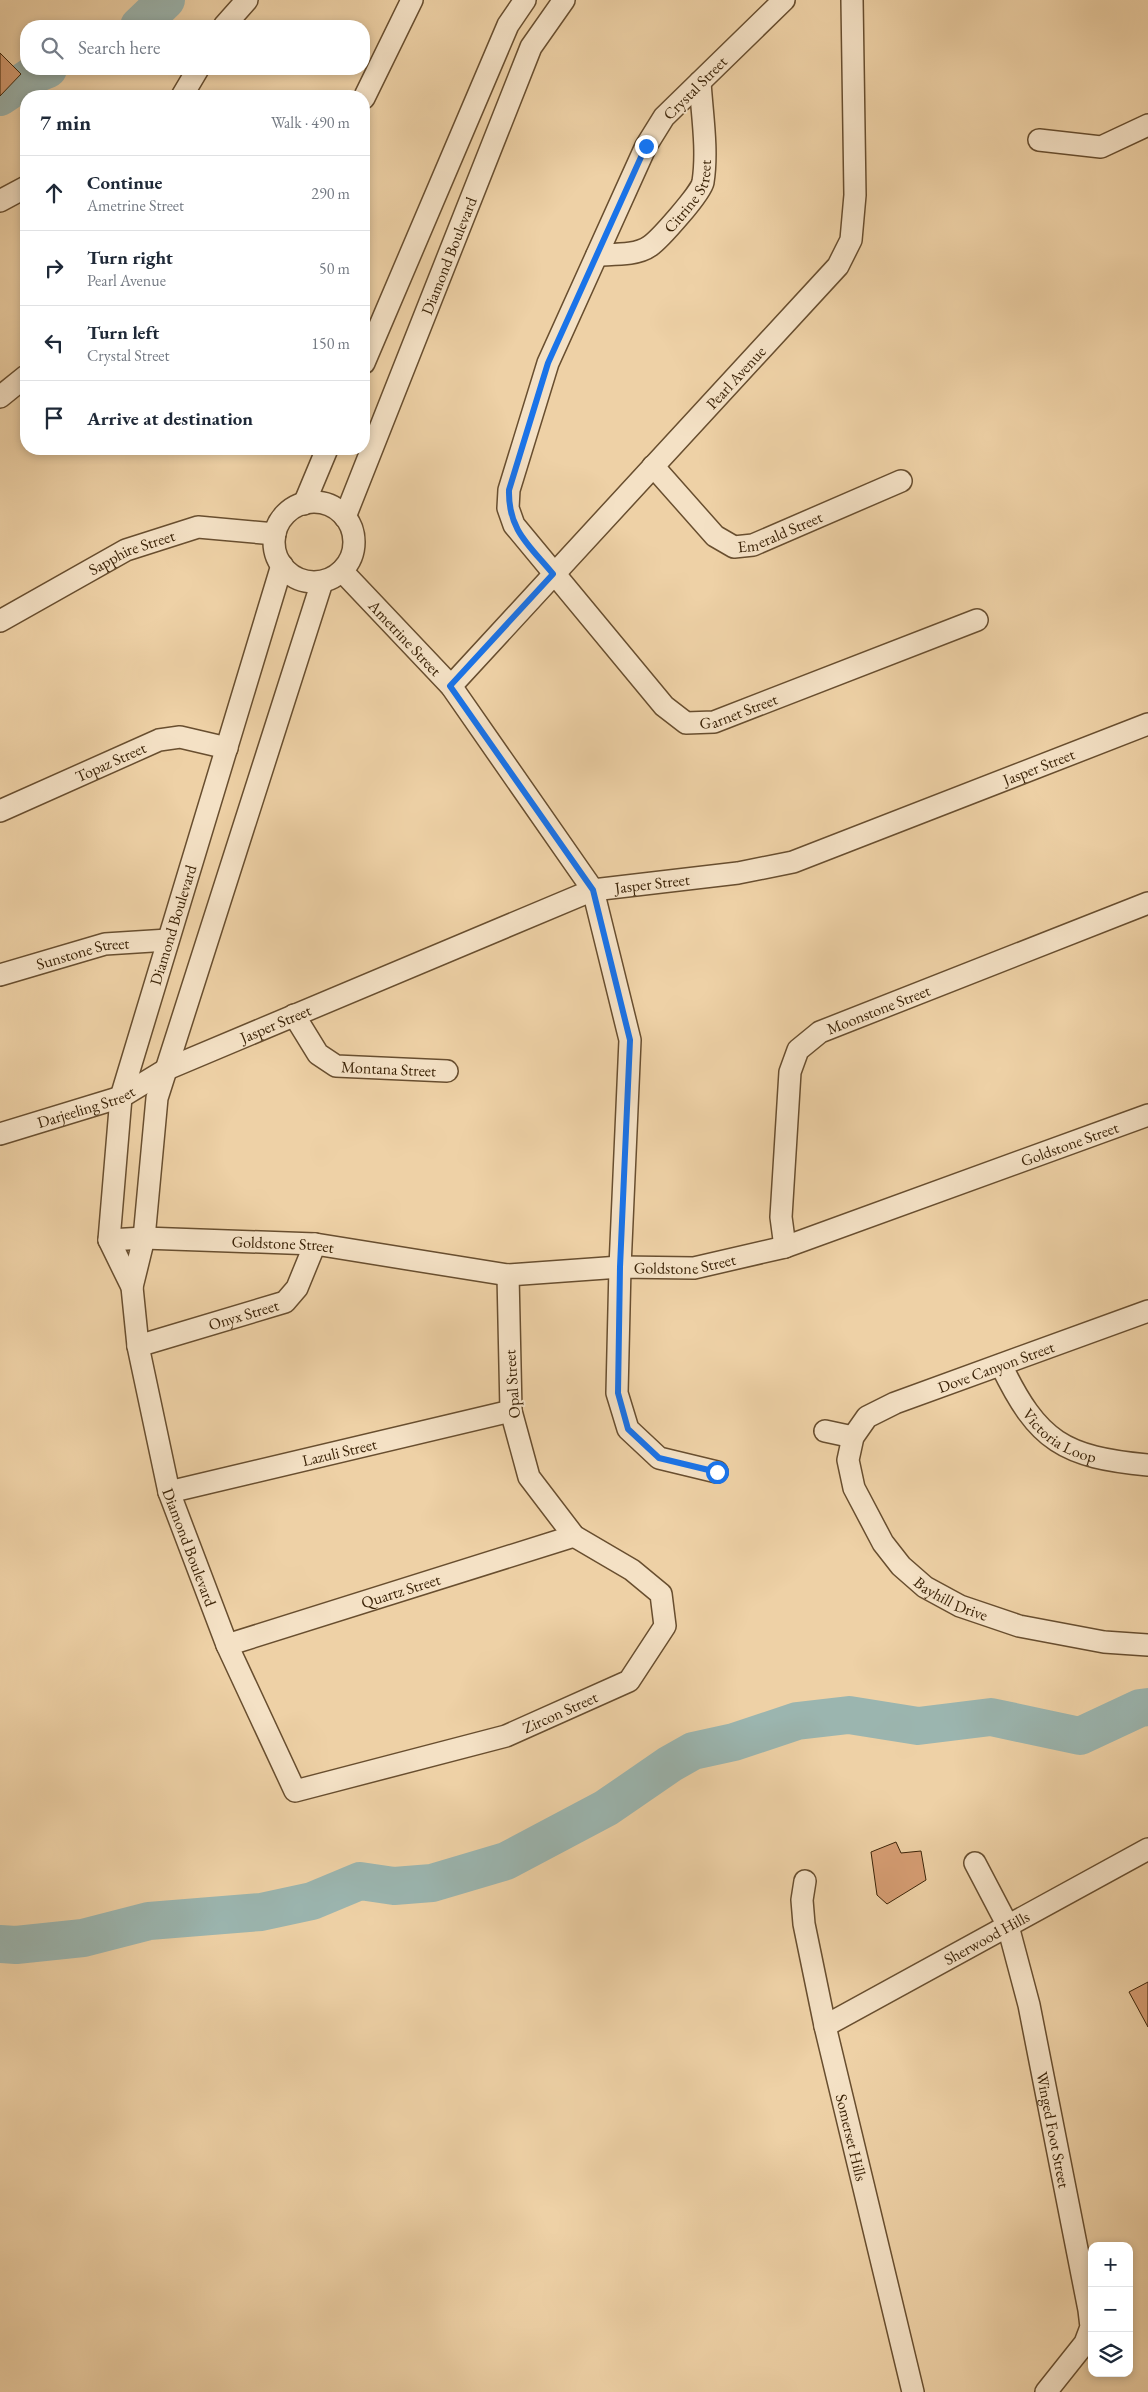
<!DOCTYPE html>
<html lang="en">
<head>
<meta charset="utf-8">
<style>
	:root { --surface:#fff; --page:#f6f6f7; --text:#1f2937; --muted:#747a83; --line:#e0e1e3 }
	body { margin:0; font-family:"EB Garamond",serif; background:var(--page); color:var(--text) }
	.controls { position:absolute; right:15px; bottom:15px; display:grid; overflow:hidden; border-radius:10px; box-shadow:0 2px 8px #0003 }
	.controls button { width:45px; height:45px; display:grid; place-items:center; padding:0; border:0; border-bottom:1px solid var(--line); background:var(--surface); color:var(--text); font:25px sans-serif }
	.stop { position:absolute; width:15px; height:15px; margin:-11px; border:4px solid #1a73e8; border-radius:50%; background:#fff }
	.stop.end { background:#1a73e8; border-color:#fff; box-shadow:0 1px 5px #0008 }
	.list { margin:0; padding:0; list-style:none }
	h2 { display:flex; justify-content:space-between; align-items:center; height:65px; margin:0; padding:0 20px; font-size:21px }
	h2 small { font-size:16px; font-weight:400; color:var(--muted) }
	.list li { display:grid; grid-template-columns:32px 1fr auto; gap:15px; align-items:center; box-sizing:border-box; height:75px; padding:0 20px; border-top:1px solid var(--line) }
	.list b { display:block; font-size:19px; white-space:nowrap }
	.list p { margin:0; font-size:16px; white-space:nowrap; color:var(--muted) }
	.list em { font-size:16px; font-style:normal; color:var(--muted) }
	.icon { flex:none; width:28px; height:28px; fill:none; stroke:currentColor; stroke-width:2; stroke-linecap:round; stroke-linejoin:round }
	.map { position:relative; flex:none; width:1148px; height:2392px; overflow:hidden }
	.search { position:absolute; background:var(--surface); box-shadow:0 2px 8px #0003; left:20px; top:20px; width:350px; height:55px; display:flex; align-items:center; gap:12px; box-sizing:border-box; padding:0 18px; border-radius:20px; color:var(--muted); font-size:19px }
	.panel { position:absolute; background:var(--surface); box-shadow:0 2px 8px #0003; left:20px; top:90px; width:350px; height:365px; border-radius:20px }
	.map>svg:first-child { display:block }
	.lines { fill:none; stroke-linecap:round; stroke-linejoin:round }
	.river { stroke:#9bb5af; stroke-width:38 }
	.building { fill:#d69d73; stroke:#3b2307 }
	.minor-casing { stroke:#684e2f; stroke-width:24 }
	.minor { stroke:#f4e1c5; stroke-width:21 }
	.route { stroke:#1a73e8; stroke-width:6 }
	.labels { text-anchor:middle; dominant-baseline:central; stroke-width:4; stroke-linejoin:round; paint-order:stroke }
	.street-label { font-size:16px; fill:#3b2307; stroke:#f4e1c5 }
</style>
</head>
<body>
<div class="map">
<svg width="1148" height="2392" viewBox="0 0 1148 2392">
	<rect width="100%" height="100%" fill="#eed1a6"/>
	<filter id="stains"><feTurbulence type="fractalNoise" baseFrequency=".004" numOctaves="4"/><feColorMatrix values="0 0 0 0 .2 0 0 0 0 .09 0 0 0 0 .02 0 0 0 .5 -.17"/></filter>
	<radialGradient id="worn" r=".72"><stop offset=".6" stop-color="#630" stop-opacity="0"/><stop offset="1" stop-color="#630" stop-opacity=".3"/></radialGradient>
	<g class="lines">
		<path class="river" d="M 139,26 L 166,0
			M 0,97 L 33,75 L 48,69
			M 0,1944 L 16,1945 L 83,1938 L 149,1921 L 261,1912 L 312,1901 L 360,1881 L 394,1886 L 432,1883 L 506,1861 L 606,1808 L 670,1764 L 693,1751 L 734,1742 L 797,1721 L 849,1715 L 918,1726 L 991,1717 L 1080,1736 L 1140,1708 L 1148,1707"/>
	</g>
	<path class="building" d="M 0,53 L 21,74 L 0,96 Z
		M 896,1842 L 901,1853 L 921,1851 L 926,1880 L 887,1904 L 877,1895 L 871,1852 Z
		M 1148,1982 L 1148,2027 L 1129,1992 Z"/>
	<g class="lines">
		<g class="minor-casing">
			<g id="minor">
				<path id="s1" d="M 784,0 L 664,117 L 646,146 L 548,363 L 509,490 L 508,508 L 514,525 L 664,706 L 686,723 L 714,722 L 977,620"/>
				<path d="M 224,26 L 247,0"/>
				<path d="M 182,96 L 198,69"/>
				<path d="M 364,98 L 412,0"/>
				<path d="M 1039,140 L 1101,147 L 1148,125"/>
				<path d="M 0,201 L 26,187"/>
				<path id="s2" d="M 597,255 C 613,254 636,256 650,246 C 660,239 701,193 703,182 C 708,150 702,114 700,82"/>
				<path d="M 364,363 L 508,25 L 525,0"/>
				<path d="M 0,397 L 26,376"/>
				<path id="s3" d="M 653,466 L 715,536 L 734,547 L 753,545 L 901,481"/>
				<circle cx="314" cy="542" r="40"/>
				<path d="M 304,504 L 327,449"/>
				<path id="s4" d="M 345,517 L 531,47 L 564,0"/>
				<path id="s5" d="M 282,565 L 121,1097 L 109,1240 L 132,1287 L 138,1346 L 169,1492 L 227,1645 L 295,1791 L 506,1736 L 629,1681 L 665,1626 L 661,1594 L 632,1570 L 574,1536 L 529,1477 L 511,1411 L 508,1275"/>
				<path id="s6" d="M 342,571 L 451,686 L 593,890 L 630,1040 L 620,1267 L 617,1393 L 628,1429 L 659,1458 L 717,1472"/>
				<path id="s7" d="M 0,621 L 126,550 L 198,527 L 275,534"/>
				<path id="s8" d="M 451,686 L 838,266 L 851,240 L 855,195 L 852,0"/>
				<path id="s9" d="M 0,811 L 159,740 L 180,737 L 227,748"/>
				<path id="s10" d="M 0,975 L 105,944 L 168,940"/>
				<path id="s11" d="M 294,1015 L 318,1054 L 336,1066 L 447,1071"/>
				<path id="s12" d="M 0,1134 L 121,1097 L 167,1069 L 593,890 L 738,873 L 793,862 L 1148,724"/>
				<path id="s13" d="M 109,1240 L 144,1238 L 315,1244 L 508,1275 L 620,1267 L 694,1268 L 785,1247 L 1148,1115"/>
				<path id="s14" d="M 785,1247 L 781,1217 L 790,1072 L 798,1050 L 820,1032 L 1148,903"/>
				<path d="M 132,1287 L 144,1238 L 157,1098 L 322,582"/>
				<path id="s15" d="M 1148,1311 L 895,1403 L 867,1417 L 853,1437 L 848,1460 L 854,1488 L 883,1543 L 901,1566 L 925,1587 L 960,1606 L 1019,1626 L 1104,1642 L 1148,1645"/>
				<path id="s16" d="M 138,1346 L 285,1302 L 297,1288 L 315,1244"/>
				<path id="s17" d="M 1001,1365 C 1038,1442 1064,1457 1148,1465"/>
				<path d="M 825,1431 L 853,1437"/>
				<path id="s18" d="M 169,1492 L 511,1411"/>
				<path id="s19" d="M 227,1645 L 574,1536"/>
				<path id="s20" d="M 975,1863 L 1008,1926 L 1029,2005 L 1089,2310 L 1091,2327 L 1085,2343 L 1046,2392"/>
				<path id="s21" d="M 805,1881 L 802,1900 L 804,1924 L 825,2026 L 913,2392"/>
				<path id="s22" d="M 825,2026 L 1148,1849"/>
			</g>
		</g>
		<use href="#minor" class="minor"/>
	</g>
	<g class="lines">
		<path class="route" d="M 646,146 L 548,363 L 509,490 C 508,530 529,545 553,574 L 450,686 L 593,890 L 630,1040 L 620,1267 L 618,1393 L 628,1429 L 659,1458 L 717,1472"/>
	</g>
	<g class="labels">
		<g class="street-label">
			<text transform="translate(695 88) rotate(-45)">Crystal Street</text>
			<text stroke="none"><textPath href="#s2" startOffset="119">Citrine Street</textPath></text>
			<text stroke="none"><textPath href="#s4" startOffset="281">Diamond Boulevard</textPath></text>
			<text stroke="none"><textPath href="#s8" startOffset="420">Pearl Avenue</textPath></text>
			<text stroke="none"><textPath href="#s3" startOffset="164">Emerald Street</textPath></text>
			<text stroke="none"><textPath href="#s7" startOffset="149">Sapphire Street</textPath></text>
			<text stroke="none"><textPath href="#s6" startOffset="92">Ametrine Street</textPath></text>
			<text stroke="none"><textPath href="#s1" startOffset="926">Garnet Street</textPath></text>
			<text stroke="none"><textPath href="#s9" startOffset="121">Topaz Street</textPath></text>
			<text stroke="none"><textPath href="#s12" startOffset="1108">Jasper Street</textPath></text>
			<text stroke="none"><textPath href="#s12" startOffset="702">Jasper Street</textPath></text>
			<text transform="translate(173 925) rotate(-73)">Diamond Boulevard</text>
			<text stroke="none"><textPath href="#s10" startOffset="86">Sunstone Street</textPath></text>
			<text stroke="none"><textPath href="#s14" startOffset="290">Moonstone Street</textPath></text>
			<text stroke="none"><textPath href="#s12" startOffset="298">Jasper Street</textPath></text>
			<text stroke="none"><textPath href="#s11" startOffset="120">Montana Street</textPath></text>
			<text stroke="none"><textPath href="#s12" startOffset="90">Darjeeling Street</textPath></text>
			<text stroke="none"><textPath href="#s13" startOffset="984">Goldstone Street</textPath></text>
			<text stroke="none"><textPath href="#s13" startOffset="174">Goldstone Street</textPath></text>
			<text stroke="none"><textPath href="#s13" startOffset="579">Goldstone Street</textPath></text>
			<text stroke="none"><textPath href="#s16" startOffset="110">Onyx Street</textPath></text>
			<text transform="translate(996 1367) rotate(-20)">Dove Canyon Street</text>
			<text transform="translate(512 1384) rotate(-94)">Opal Street</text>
			<text stroke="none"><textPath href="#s17" startOffset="95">Victoria Loop</textPath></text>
			<text stroke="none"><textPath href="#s18" startOffset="175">Lazuli Street</textPath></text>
			<text stroke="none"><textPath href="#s5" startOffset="1019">Diamond Boulevard</textPath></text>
			<text stroke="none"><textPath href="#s19" startOffset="182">Quartz Street</textPath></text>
			<text stroke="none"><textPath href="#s15" startOffset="529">Bayhill Drive</textPath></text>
			<text stroke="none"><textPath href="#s5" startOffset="1562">Zircon Street</textPath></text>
			<text stroke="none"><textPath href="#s22" startOffset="184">Sherwood Hills</textPath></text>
			<text stroke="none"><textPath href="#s20" startOffset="280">Winged Foot Street</textPath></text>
			<text stroke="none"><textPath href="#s21" startOffset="262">Somerset Hills</textPath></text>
		</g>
	</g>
	<rect width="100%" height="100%" filter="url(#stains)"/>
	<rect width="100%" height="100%" fill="url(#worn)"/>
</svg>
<div class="controls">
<button>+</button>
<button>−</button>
<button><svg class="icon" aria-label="layers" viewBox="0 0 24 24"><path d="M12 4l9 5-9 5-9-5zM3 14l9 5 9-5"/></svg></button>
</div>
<div class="stop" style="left:717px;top:1472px"></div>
<div class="stop end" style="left:646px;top:146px"></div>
<div class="search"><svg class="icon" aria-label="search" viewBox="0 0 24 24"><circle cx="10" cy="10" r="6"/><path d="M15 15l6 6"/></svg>Search here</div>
<section class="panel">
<h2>7 min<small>Walk · 490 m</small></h2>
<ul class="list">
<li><svg class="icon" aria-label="ahead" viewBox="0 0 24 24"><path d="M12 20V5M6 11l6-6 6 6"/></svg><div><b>Continue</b><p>Ametrine Street</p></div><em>290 m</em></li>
<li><svg class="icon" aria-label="right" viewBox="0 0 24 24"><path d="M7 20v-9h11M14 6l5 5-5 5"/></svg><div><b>Turn right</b><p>Pearl Avenue</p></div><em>50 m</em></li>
<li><svg class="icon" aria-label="left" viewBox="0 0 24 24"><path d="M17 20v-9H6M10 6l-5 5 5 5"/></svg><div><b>Turn left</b><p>Crystal Street</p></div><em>150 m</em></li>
<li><svg class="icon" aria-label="arrive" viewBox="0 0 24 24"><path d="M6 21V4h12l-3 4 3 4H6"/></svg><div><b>Arrive at destination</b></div></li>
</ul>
</section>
</div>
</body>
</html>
